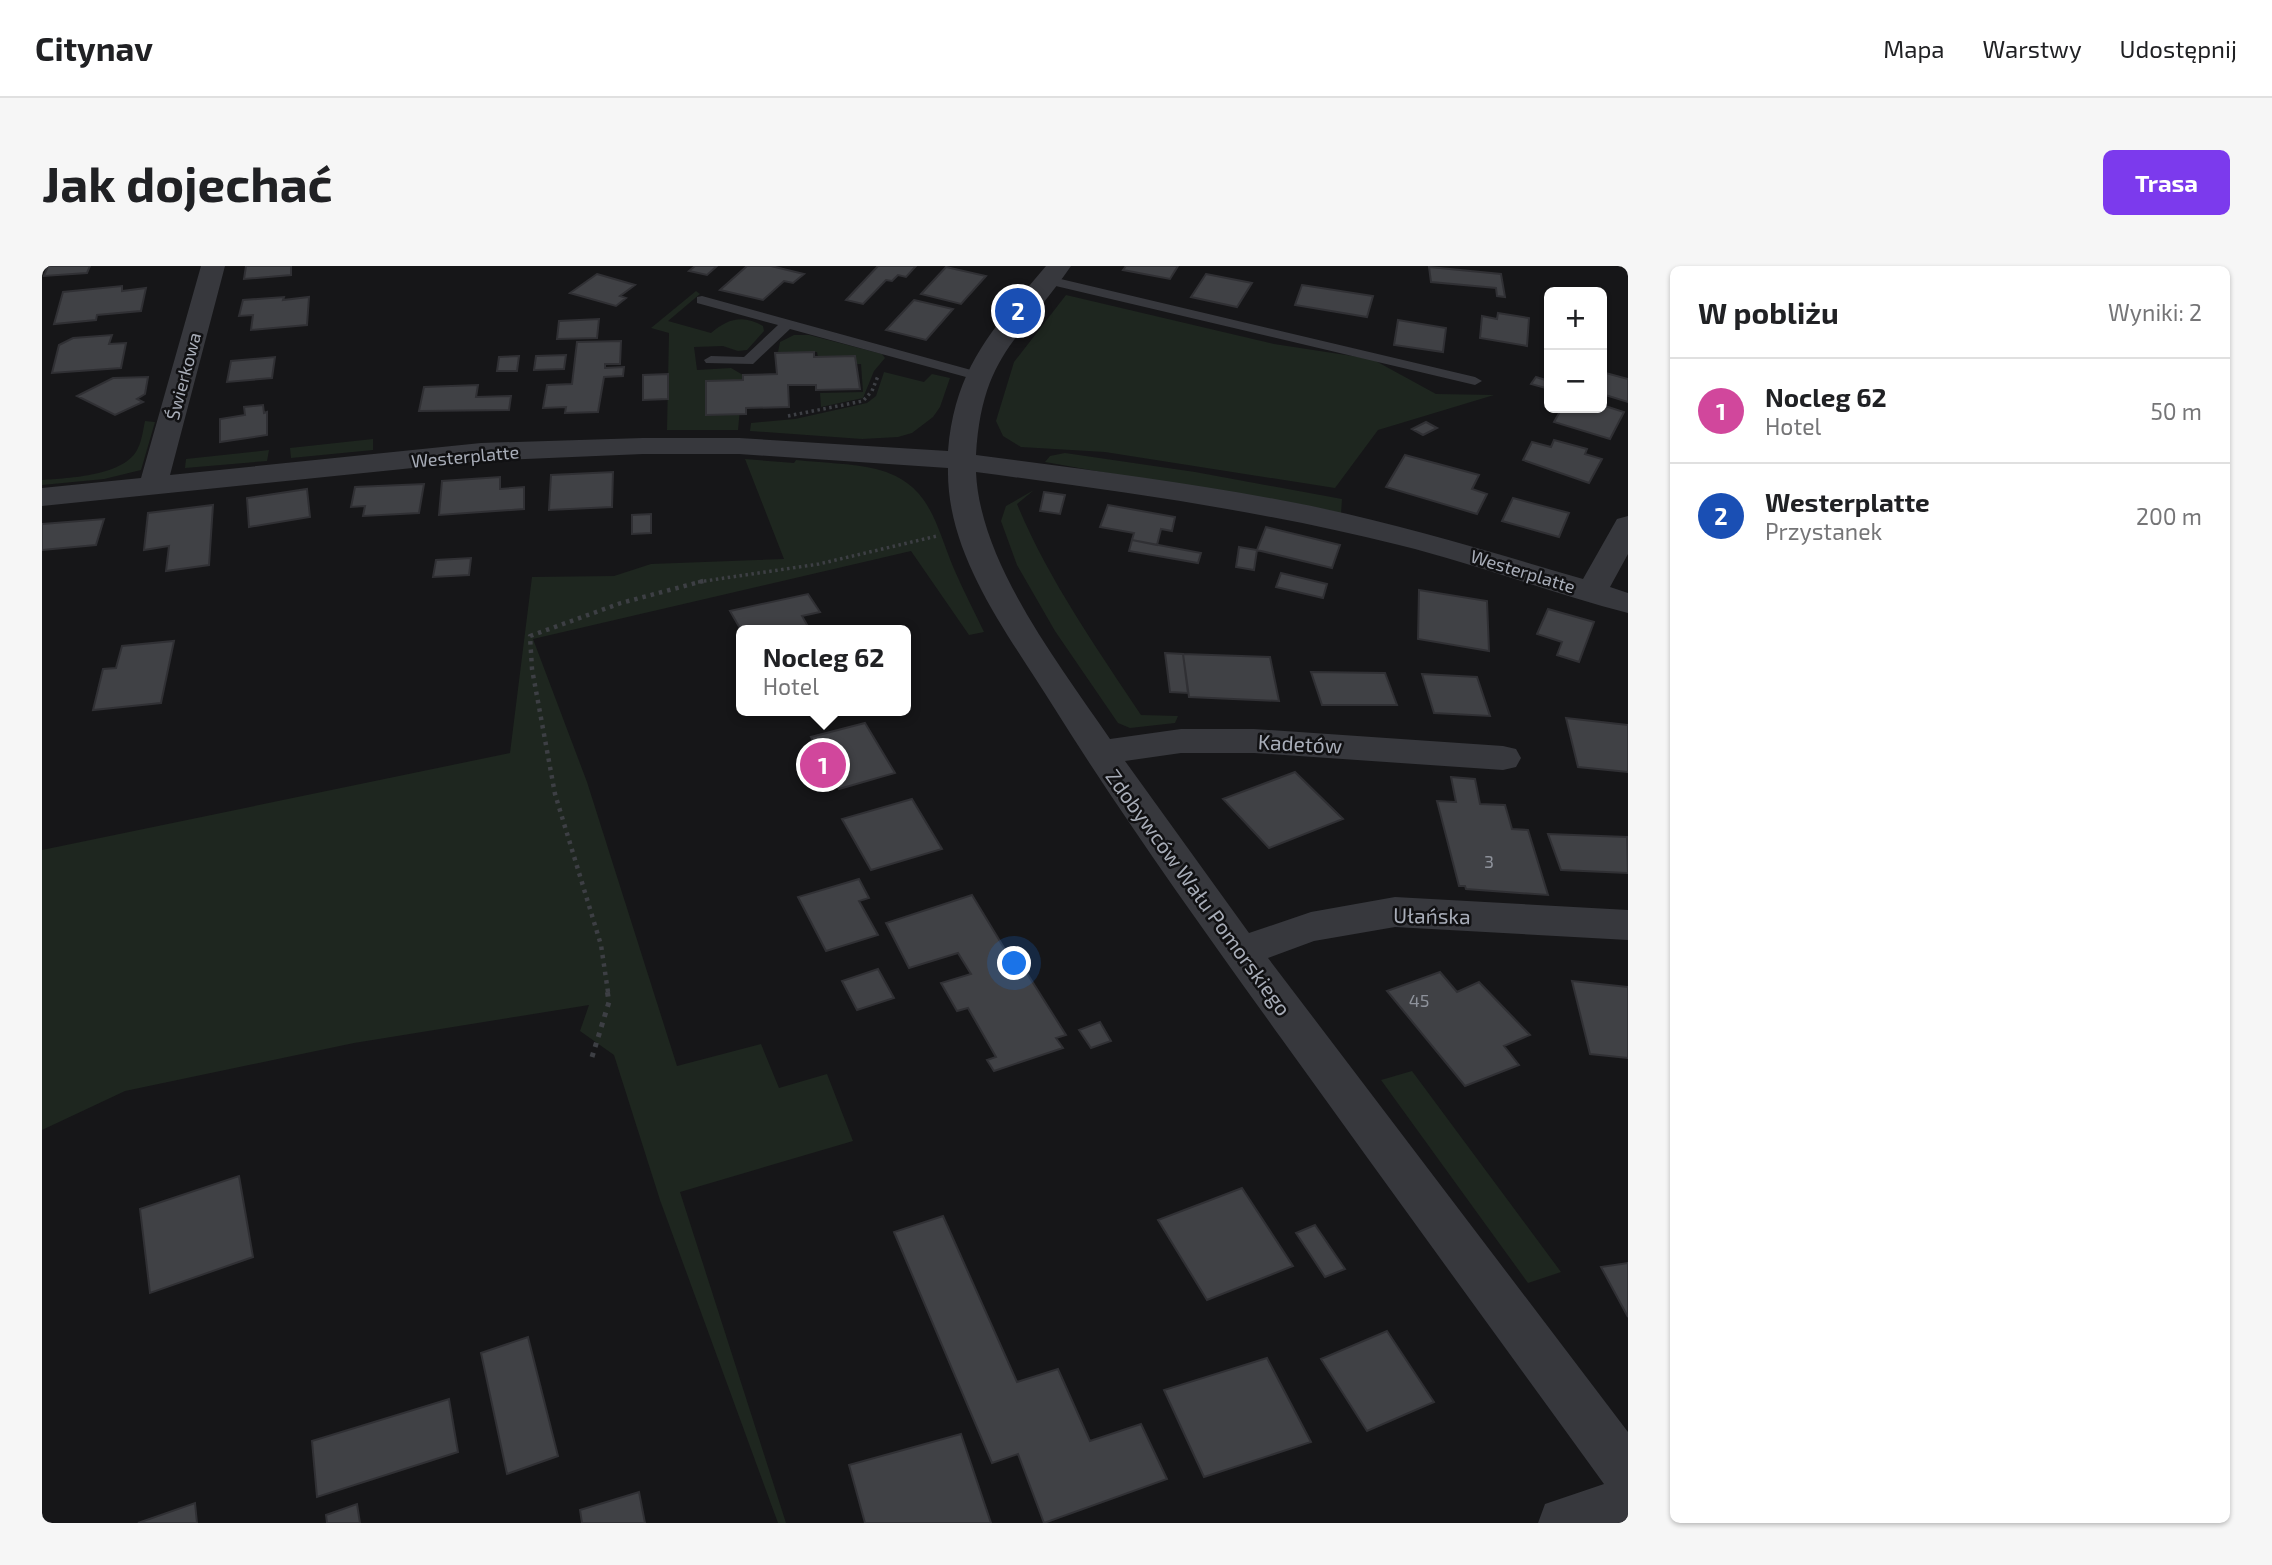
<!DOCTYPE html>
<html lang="pl">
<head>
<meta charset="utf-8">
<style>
	:root { --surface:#fff; --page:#f6f6f6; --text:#202124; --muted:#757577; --line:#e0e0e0; --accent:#7c3aed }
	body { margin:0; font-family:"Exo 2",sans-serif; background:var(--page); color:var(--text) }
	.controls { position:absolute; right:21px; top:21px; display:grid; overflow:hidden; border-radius:10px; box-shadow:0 2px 5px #0004 }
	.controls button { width:63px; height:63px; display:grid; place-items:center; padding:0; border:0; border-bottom:2px solid var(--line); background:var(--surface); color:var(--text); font:35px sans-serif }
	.you { position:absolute; left:973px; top:698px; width:24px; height:24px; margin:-18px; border:5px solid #fff; border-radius:50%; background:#1a73e8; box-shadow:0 0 0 10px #1a73e833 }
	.badge { display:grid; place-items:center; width:46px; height:46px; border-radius:50%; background:var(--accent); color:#fff; font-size:23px; font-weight:700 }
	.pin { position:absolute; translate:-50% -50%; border:4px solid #fff; box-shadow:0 2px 7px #0006 }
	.popup { position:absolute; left:694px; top:359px; width:175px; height:91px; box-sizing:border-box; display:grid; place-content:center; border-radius:10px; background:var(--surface); filter:drop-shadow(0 2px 5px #0005); font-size:23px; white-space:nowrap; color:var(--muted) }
	.popup b { font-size:26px; color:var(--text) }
	.popup::after { content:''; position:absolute; left:50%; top:100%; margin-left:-14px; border:14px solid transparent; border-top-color:var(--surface) }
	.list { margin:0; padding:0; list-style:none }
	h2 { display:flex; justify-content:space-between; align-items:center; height:91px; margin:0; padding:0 28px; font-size:30px }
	h2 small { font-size:23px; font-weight:400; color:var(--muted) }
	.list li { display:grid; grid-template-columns:46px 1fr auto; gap:21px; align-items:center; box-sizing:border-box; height:105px; padding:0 28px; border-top:2px solid var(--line) }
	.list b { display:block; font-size:26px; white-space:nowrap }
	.list p { margin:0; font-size:23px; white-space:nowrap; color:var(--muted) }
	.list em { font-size:23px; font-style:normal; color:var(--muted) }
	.map { position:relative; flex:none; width:1586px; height:1257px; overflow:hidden; border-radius:10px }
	header { display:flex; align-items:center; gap:42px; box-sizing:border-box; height:98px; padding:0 35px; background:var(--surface); border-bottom:2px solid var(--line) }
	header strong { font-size:33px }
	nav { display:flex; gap:38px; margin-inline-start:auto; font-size:24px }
	.intro { display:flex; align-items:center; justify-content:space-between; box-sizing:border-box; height:168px; padding:0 42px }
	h1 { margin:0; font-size:49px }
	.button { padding:18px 32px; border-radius:10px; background:var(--accent); color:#fff; font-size:24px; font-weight:700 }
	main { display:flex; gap:42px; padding:0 42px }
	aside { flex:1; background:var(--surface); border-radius:10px; box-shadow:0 2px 5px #0004 }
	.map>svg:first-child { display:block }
	.green { fill:#1e261f }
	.building { fill:#404145; stroke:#303034; stroke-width:2 }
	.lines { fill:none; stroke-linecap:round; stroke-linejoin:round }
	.path-far2 { stroke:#3d3f44; stroke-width:3.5; stroke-dasharray:2.5 3.5; stroke-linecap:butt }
	.path-far1 { stroke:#3d3f44; stroke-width:4.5; stroke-dasharray:3.5 5; stroke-linecap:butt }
	.path { stroke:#3d3f44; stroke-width:5; stroke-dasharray:4.5 6; stroke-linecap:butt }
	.lane { fill:#37383d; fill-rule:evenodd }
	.street { fill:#37383d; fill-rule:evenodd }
	.labels { text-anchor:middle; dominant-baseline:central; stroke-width:5; stroke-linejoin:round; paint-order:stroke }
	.far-street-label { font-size:18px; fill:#a8adb8; stroke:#111113 }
	.number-label { font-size:18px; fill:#8e929b }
	.street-label { font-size:21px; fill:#a8adb8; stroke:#111113 }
</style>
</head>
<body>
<header>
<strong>Citynav</strong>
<nav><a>Mapa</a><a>Warstwy</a><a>Udostępnij</a></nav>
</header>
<div class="intro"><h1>Jak dojechać</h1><a class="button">Trasa</a></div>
<main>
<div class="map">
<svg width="1586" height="1257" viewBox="0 0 1586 1257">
	<rect width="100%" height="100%" fill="#161618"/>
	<path class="green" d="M 654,25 L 658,28 L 626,55 L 669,67 C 685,53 701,48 721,60 L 722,65 L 705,84 L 696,85 L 681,80 L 652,81 L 655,104 L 689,102 L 701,109 L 696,164 L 625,164 L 627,67 L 609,62 Z
		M 1024,29 L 1232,78 L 1330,93 L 1394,128 L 1452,129 L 1336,164 L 1293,222 L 1063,186 L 979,181 L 961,170 L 954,155 L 972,96 Z
		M 752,69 L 767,69 L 840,88 L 843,92 L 832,105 L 821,132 L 779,141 L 778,127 L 821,126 L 819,98 L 814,98 L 813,90 L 776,91 L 775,86 L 736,86 L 738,76 Z
		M 842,106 L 882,116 L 890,108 L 908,112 L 898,141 L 891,151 L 870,167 L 856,171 L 820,173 L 708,165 L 709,157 L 753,153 L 825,137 L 834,130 Z
		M 103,155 L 113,156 L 99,204 L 62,213 L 0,219 L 0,214 C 26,212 84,210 96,182 C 100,174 101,164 103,155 Z
		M 331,173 L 331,184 L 249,192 L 248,182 Z
		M 227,184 L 225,195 L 143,202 L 144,193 Z
		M 1023,187 L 1153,206 L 1300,233 L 1299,248 L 1003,196 L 1008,190 Z
		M 703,193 L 752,197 L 754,194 C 780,197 809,197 834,203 C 889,217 893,258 912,303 C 921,324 932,345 942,366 L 927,369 L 869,285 L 491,373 L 545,516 L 635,800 L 719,778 L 737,822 L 785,808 L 811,875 L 638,926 L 744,1257 L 736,1257 L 618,934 L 572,789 L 538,765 L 547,739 L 312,777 L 83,825 L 0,864 L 0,584 L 468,487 L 490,311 L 572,310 L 609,298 L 742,293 Z
		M 992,224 L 975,238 C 1006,313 1054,381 1099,449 L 1136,450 L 1133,457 L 1088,462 L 1076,457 L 1013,365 L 975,299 L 959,255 L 964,240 Z
		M 1370,805 L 1519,1006 L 1486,1017 L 1339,814 Z"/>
	<path class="building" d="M 6,0 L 48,0 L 45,7 L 2,10 Z
		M 204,0 L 249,0 L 249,9 L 202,13 Z
		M 653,0 L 675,0 L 665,9 L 647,5 Z
		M 705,0 L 729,0 L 762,8 L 751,17 L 742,15 L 721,34 L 678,24 Z
		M 836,0 L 874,0 L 864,11 L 856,9 L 850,15 L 844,14 L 821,38 L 804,34 Z
		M 1084,0 L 1136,0 L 1128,13 L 1081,4 Z
		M 904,1 L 944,10 L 919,38 L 879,28 Z
		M 1387,1 L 1459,8 L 1463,31 L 1455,30 L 1454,22 L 1389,16 Z
		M 555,8 L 593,19 L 578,30 L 584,32 L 574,40 L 528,27 Z
		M 1164,8 L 1210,17 L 1195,41 L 1149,31 Z
		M 1260,19 L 1331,30 L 1325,51 L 1253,39 Z
		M 80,20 L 80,25 L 104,22 L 99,45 L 55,49 L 54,54 L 12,58 L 21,26 Z
		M 242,31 L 241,34 L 267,31 L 265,59 L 209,64 L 211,49 L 197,50 L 201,34 Z
		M 872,34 L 911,43 L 884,74 L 844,64 Z
		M 1456,47 L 1487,52 L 1485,80 L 1438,72 L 1440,50 L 1455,53 Z
		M 557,53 L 555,72 L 515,73 L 517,55 Z
		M 1356,54 L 1404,62 L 1401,86 L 1352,79 Z
		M 70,69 L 67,78 L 84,77 L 79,102 L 10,107 L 17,79 L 31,72 Z
		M 579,75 L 578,98 L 563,98 L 563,102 L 582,101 L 581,110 L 562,111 L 556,146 L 523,147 L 524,141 L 501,142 L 505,119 L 530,118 L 535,76 Z
		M 772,86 L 772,91 L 813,90 L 818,123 L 774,124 L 774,119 L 746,119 L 747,141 L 704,142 L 704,148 L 664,149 L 664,115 L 701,114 L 701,109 L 735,108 L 733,87 Z
		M 524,89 L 522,103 L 492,104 L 494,90 Z
		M 477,90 L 475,105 L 455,105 L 457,91 Z
		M 233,91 L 230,112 L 185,116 L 189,95 Z
		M 1560,106 L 1586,113 L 1586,136 L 1560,128 Z
		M 626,108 L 626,133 L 601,134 L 601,109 Z
		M 106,111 L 103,128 L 95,133 L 101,136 L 73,149 L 35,130 L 71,112 Z
		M 1494,111 L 1507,115 L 1507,123 L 1489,118 Z
		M 436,119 L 434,131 L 469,130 L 467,144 L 377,145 L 382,121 Z
		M 221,139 L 222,147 L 225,146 L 225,169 L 178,176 L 178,153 L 203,149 L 202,141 Z
		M 1560,139 L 1582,146 L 1568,173 L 1512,156 L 1520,142 L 1560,142 Z
		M 1384,156 L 1395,162 L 1381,169 L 1370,163 Z
		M 1512,174 L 1545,183 L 1543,188 L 1560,193 L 1547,217 L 1481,194 L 1490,176 L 1509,181 Z
		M 1363,189 L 1437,209 L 1430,223 L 1445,228 L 1435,248 L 1344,221 Z
		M 571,206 L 570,241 L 507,244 L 509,209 Z
		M 458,211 L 458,223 L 482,221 L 482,243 L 397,249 L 400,215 Z
		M 382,218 L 377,247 L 321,250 L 323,240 L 309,241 L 313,221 Z
		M 265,223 L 268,251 L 207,261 L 205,232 Z
		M 1002,226 L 1023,229 L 1018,248 L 998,245 Z
		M 1471,232 L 1527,247 L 1517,271 L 1460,255 Z
		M 171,239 L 167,299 L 124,305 L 127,280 L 102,284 L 106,247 Z
		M 1066,239 L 1133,251 L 1130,265 L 1119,263 L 1115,279 L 1090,274 L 1092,267 L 1058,261 Z
		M 609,248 L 609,267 L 590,268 L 590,249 Z
		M 62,253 L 54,279 L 0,284 L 0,258 Z
		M 1224,261 L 1298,279 L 1290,302 L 1215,284 Z
		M 1090,274 L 1159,287 L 1156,297 L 1087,285 Z
		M 1197,281 L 1215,284 L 1212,304 L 1194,301 Z
		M 429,292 L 427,309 L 391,311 L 394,294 Z
		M 1239,307 L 1285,318 L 1281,332 L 1234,321 Z
		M 1377,324 L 1445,335 L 1447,385 L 1376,373 Z
		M 766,328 L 778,346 L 760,350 L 768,364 L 699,364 L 688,345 Z
		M 1506,343 L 1552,356 L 1537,396 L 1515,389 L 1520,376 L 1495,368 Z
		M 132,375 L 119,437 L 51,444 L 61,403 L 74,402 L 80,380 Z
		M 1123,387 L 1141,388 L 1146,427 L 1128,426 Z
		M 1141,388 L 1228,391 L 1237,435 L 1147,431 Z
		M 1269,406 L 1343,407 L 1355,439 L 1280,439 Z
		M 1380,408 L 1435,411 L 1448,450 L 1392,447 Z
		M 1524,452 L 1586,459 L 1586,506 L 1536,501 Z
		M 823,457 L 853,507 L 797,523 L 769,471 Z
		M 1253,506 L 1301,553 L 1227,582 L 1181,533 Z
		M 1409,511 L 1433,513 L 1438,538 L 1463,539 L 1470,563 L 1486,564 L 1506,629 L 1424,623 L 1423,620 L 1417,620 L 1395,535 L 1414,536 Z
		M 870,533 L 900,583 L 829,604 L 800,553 Z
		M 1506,568 L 1585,571 L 1586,607 L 1519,604 Z
		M 817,613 L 827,632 L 817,635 L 836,669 L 784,685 L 756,631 Z
		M 930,629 L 970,695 L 976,693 L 1024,769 L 1014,772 L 1021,782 L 952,805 L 945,794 L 954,791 L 926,742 L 915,745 L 899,717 L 929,708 L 916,687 L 867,702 L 844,657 Z
		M 836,703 L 852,732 L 815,744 L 800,715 Z
		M 1398,706 L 1415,726 L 1437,716 L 1488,769 L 1462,780 L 1477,799 L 1423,820 L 1345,725 Z
		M 1530,715 L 1586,721 L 1586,792 L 1548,788 Z
		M 1058,756 L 1069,775 L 1049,782 L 1037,764 Z
		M 197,910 L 211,991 L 108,1027 L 98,943 Z
		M 1200,922 L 1251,1000 L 1165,1034 L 1116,954 Z
		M 901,950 L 975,1116 L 1016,1103 L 1048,1175 L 1099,1158 L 1125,1213 L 1002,1257 L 976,1188 L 950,1197 L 852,966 Z
		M 1273,959 L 1303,1003 L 1283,1011 L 1254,967 Z
		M 1586,997 L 1586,1051 L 1559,1001 Z
		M 1345,1065 L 1392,1136 L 1325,1165 L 1279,1093 Z
		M 486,1071 L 516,1190 L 465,1208 L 439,1087 Z
		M 1225,1092 L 1269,1176 L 1162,1211 L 1122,1124 Z
		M 407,1133 L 416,1186 L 275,1231 L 270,1175 Z
		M 919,1168 L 949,1257 L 823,1257 L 807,1199 Z
		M 597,1226 L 603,1257 L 540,1257 L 538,1244 Z
		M 153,1237 L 155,1257 L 96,1257 Z
		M 315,1238 L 318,1257 L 285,1257 L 284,1249 Z"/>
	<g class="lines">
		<path class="path-far2" d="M 746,150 L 821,135 L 830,125 L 836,110
			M 656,316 L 777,298 L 895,270"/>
		<path class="path-far1" d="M 566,726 L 559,679 L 513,528 L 490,403 L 488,370 L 579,337 L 665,314"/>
		<path class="path" d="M 550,791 L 567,736 L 565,724"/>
		<path class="lane" d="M 1006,10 L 1433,111 L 1440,115 L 1433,119 L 1001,17 L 999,14 Z
			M 660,30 L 940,107 L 942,110 L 935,114 L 748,63 L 711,98 L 664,97 L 662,94 L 669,90 L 702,91 L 736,59 L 655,37 L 655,31 Z"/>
		<path class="street" d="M 159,0 L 183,0 L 128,209 L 439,177 L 601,172 L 697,172 L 906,185 C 913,100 952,62 1004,0 L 1029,0 C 978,74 940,88 934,189 C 1040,203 1145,216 1249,236 C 1348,255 1445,285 1541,313 L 1575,253 L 1586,250 L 1586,288 L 1568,321 L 1586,327 L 1586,347 C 1509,327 1434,298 1357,279 C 1218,244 1076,225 934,206 C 938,298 1018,399 1068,473 L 1139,463 L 1212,463 L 1461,480 L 1474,483 L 1479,492 L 1474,501 L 1461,504 L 1212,487 L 1139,487 L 1083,495 L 1207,667 L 1269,646 L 1353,631 L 1586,644 L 1586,674 L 1353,661 L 1272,675 L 1226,692 L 1586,1166 L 1586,1257 L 1496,1257 L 1503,1238 L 1562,1218 C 1454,1069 1346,921 1239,772 C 1160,662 1081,552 1011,440 C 967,369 904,290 906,202 L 697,188 L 601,188 L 439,195 L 0,240 L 0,222 L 99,212 Z"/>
	</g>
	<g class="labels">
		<g class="far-street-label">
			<text transform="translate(141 110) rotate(-75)">Świerkowa</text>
			<text transform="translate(423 190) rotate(-5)">Westerplatte</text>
			<text transform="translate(1481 305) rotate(17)">Westerplatte</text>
		</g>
		<g class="number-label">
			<text x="1447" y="595">3</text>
			<text x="1377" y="734">45</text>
		</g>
		<g class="street-label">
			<text transform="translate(1258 477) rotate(3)">Kadetów</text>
			<text transform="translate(1157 626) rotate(54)">Zdobywców Wału Pomorskiego</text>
			<text transform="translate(1390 649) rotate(1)">Ułańska</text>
		</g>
	</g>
</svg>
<div class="controls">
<button>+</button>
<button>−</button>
</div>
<div class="you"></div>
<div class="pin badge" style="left:781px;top:499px;background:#d1479c">1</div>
<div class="popup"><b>Nocleg 62</b>Hotel</div>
<div class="pin badge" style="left:976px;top:45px;background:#1a4fb4">2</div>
</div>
<aside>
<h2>W pobliżu<small>Wyniki: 2</small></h2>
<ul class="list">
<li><span class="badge" style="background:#d1479c">1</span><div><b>Nocleg 62</b><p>Hotel</p></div><em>50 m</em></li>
<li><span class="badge" style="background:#1a4fb4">2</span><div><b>Westerplatte</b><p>Przystanek</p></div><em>200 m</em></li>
</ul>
</aside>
</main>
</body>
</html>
